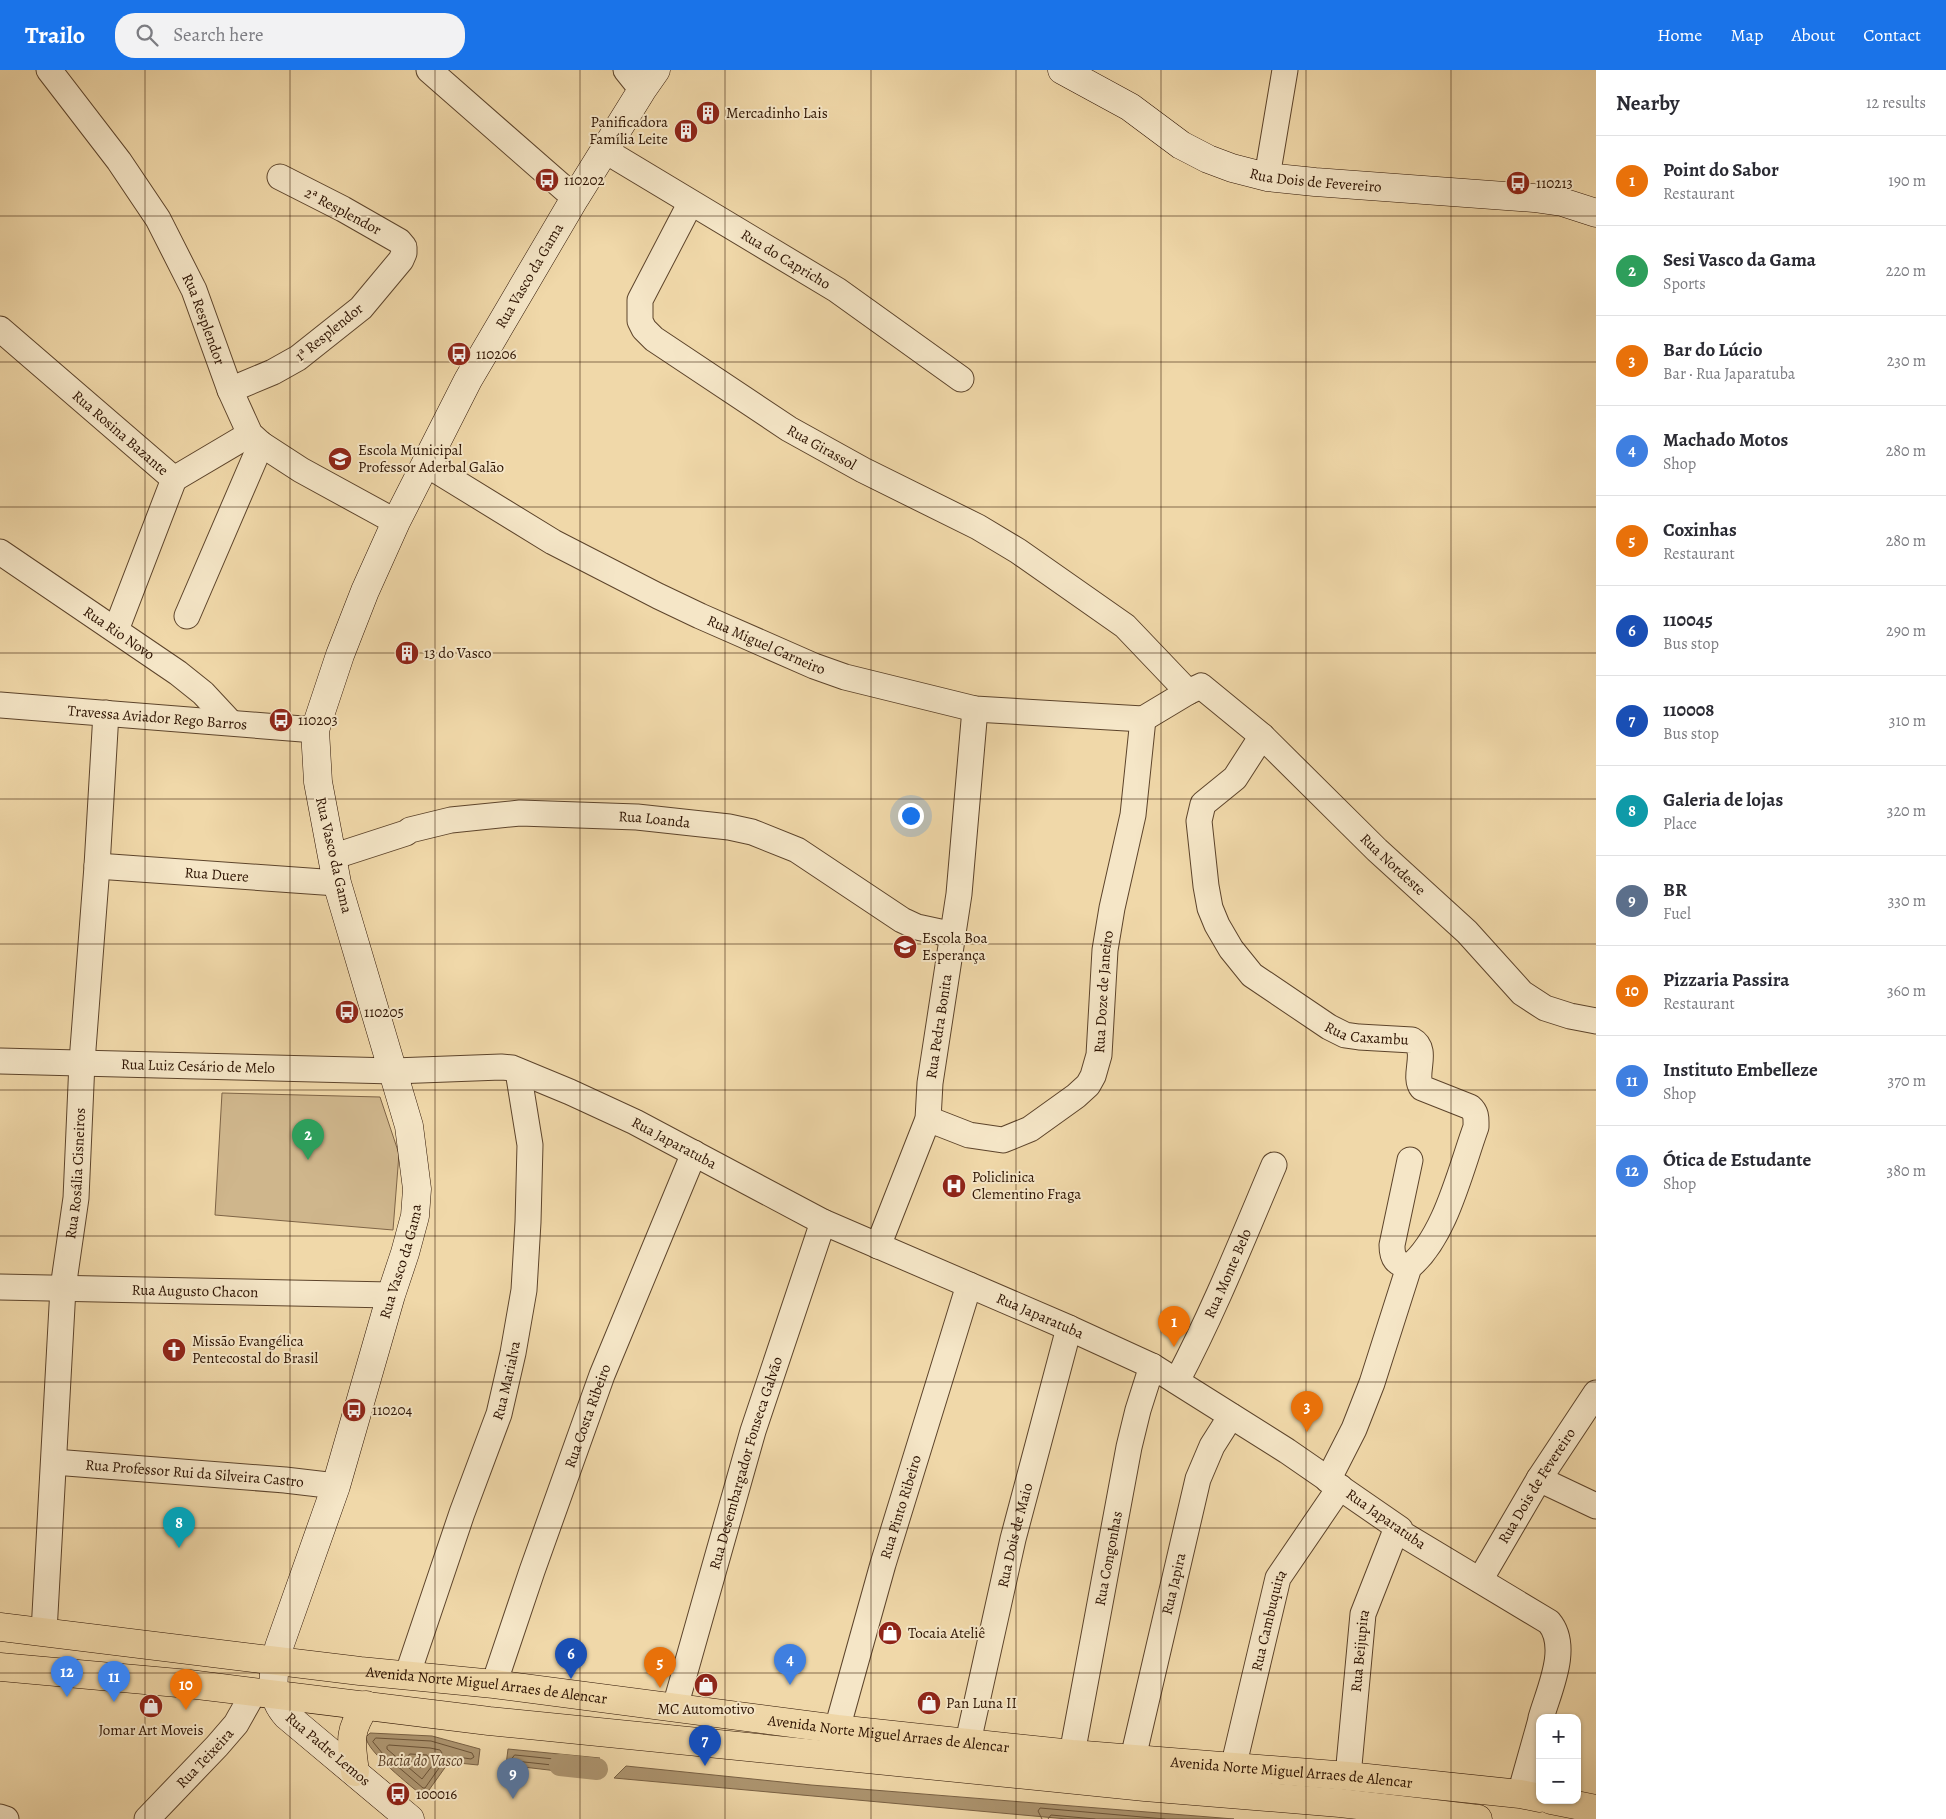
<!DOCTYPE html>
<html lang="en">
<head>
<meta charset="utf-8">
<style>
	:root { --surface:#fff; --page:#f2f2f3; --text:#2b2b33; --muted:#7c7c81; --line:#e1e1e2; --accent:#1a73e8 }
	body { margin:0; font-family:Alegreya,serif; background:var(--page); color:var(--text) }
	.controls { position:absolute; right:15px; bottom:15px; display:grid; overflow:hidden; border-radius:10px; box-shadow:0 1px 4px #0004 }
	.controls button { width:45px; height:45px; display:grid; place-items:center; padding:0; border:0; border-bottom:1px solid var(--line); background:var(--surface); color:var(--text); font:25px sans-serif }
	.you { position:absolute; left:910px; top:745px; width:18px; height:18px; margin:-12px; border:4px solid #fff; border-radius:50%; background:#1a73e8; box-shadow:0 0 0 8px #1a73e833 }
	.badge { display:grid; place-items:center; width:32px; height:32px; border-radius:50%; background:var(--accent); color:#fff; font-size:16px; font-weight:700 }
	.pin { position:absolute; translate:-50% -41px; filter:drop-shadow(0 1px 2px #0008) }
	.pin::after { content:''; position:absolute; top:26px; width:18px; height:15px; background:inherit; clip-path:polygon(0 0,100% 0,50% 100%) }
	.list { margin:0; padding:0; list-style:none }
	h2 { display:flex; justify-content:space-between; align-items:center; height:65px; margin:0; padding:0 20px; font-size:21px }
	h2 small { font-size:16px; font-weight:400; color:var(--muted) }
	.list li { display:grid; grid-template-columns:32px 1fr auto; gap:15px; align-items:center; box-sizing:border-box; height:90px; padding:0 20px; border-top:1px solid var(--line) }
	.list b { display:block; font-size:19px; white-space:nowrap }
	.list p { margin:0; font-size:16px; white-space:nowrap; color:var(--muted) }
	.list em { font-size:16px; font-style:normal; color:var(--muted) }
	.icon { flex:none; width:28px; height:28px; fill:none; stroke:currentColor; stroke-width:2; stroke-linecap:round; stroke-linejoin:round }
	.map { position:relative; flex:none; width:1596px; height:1749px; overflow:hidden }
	header { display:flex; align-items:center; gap:30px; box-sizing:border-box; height:70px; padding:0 25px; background:var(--accent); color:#fff }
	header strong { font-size:24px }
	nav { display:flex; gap:28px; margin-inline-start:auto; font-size:18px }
	.search { width:350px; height:45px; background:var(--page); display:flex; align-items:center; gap:12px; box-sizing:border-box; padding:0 18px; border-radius:20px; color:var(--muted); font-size:19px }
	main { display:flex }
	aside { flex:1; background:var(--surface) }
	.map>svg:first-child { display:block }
	.green { fill:#cfb68c; stroke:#7e6446 }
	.water { fill:#ad9570; stroke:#796144 }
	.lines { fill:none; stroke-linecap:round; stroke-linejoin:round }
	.shore { stroke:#6c5438; stroke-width:1 }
	.canal { stroke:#ad9570; stroke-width:22 }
	.street-casing { stroke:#5d442b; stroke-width:27 }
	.secondary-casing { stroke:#2c1201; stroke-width:29 }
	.primary-casing { stroke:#2c1201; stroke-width:29 }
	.street { stroke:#f5e6c7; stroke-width:25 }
	.secondary { stroke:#f5e6c7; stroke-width:28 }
	.primary { stroke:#f0d8a9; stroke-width:28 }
	.grid { fill:none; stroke:#2c1201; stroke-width:1; stroke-opacity:0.55 }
	.labels { text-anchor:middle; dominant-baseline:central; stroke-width:4; stroke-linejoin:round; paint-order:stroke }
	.poi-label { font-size:15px; fill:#2c1201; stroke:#f5e6c7; text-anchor:start }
	.street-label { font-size:15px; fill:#2c1201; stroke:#f5e6c7 }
	.water-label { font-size:16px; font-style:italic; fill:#60462d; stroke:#f5e6c7 }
</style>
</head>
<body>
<header>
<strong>Trailo</strong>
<div class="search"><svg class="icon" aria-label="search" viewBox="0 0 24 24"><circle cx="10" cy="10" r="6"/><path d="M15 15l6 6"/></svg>Search here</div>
<nav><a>Home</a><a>Map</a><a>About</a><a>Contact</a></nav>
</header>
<main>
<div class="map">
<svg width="1596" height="1749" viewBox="0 0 1596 1749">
	<rect width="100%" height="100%" fill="#f0d8a9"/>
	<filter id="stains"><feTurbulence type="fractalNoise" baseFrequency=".004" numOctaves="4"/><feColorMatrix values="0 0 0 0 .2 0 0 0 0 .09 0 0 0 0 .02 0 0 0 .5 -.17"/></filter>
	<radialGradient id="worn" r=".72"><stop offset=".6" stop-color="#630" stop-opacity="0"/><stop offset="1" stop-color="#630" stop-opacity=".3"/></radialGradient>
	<path class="green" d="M 222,1023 L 380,1027 L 399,1084 L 393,1160 L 215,1145 Z"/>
	<path class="water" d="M 370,1663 L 432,1666 L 480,1679 L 478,1695 L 449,1692 L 424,1727 C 412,1717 366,1681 366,1667 Z
		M 508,1679 L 600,1688 L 583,1704 L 506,1695 Z
		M 626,1696 L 811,1715 L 1234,1749 L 1067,1749 L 614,1708 Z"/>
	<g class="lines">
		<path class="shore" d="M 376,1668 L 431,1671 L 472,1683 L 474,1687 L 471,1689 L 458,1687 L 446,1688 L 425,1718 L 423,1718 L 383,1684 L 373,1672 Z
			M 389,1675 L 430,1678 L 440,1680 L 442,1683 L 422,1709 L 387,1679 L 387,1677 Z
			M 410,1684 L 427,1685 L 429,1688 L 420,1698 L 408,1688 Z
			M 515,1685 L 583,1692 L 585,1694 L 580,1698 L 515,1691 L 512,1689 Z
			M 1042,1749 L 1038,1741 L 1040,1738 L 1165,1749
			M 1048,1749 L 1051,1745 L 1095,1749"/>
		<path class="canal" d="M 560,1695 L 597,1699"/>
		<g class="street-casing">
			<g id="street">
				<path id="s1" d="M 49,0 L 119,91 L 158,149 L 194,220 L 230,320 L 250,364 L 261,374 L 301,400 L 396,452"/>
				<path d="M 429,0 L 575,128"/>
				<path d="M 626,0 L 642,20"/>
				<path id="s2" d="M 604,80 L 837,220 L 961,309"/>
				<path d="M 1267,107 L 1285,0"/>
				<path id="s3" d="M 690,134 L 640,230 L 640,251 L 644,259 L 654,269 L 789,359 L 863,400 L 978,457 L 1018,481 L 1125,556 L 1188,622"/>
				<path id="s4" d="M 0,259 L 174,409"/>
				<path d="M 230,320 L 273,302 L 298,288 L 361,238 L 401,190 L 404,183 L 404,177 L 399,171 L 343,139 L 280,107"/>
				<path id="s5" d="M 426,394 L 553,472 L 658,526 L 700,546 L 814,596 L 845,607 L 975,639 L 1143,649"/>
				<path d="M 174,409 L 250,364"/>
				<path id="s6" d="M 0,482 L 178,603 L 203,623 L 230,652"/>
				<path d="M 187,546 L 261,374"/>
				<path d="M 116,560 L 174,409"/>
				<path id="s7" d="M 0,635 L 315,660"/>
				<path id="s8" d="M 1143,649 L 1188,622 L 1201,616 L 1262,666 L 1377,780 L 1467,862 L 1522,923 L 1545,938 L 1570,946 L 1596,951"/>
				<path id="s9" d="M 1262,666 L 1235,708 L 1203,734 L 1199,751 L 1206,816 L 1210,838 L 1217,855 L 1231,879 L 1252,905 L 1329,957 L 1345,965 L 1359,967 L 1412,970 C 1430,980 1412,1005 1422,1018 L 1470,1037 C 1477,1043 1476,1049 1476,1057 C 1460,1101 1445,1168 1409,1197 L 1372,1313 L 1354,1359 L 1328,1410"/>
				<path id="s10" d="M 332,787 L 406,763 L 410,760 L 451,750 L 520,743 L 637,747 L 729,757 L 752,762 L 797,780 L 902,850 L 917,857 L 954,865"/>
				<path id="s11" d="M 97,796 L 337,813"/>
				<path id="s12" d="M 0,991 L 394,1001 L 501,997 L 512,998 L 570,1022 L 635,1052 L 823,1152 L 1069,1258 L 1152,1296 L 1287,1381 L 1400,1459 L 1396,1460 L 1549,1552 C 1570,1577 1549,1620 1541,1648"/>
				<path id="s13" d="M 928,1049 L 969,1065 L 1003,1070 L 1030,1059 L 1076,1026 L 1088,1015 L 1093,1006 L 1099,985 L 1105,880 L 1112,838 L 1133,745 L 1143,649"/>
				<path id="s14" d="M 878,1176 L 928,1049 L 930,1013 L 959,824 L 975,639"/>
				<path d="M 1409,1197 C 1396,1193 1392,1189 1392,1175 L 1410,1090"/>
				<path id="s15" d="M 0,1217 L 391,1225"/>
				<path id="s16" d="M 1177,1311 C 1214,1241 1243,1168 1274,1095"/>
				<path id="s17" d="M 54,1392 L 285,1410 L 336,1416"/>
				<path d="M 1539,1409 L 1596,1436"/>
				<path id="s18" d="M 1480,1510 L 1539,1409 L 1596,1323"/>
				<path id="s19" d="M 44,1562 L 63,1218 L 76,1128 L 82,992 L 97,796 L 106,643"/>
				<path id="s20" d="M 407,1606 L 462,1443 L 499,1344 L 513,1283 L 524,1220 L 528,1152 L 530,1075 L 518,1001"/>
				<path id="s21" d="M 494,1614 L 532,1501 L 602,1305 L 694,1083"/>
				<path id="s22" d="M 675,1637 L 753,1361 L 823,1152"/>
				<path id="s23" d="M 837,1659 L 883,1494 L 969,1215"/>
				<path id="s24" d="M 968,1672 L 1013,1469 L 1069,1258"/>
				<path id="s25" d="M 1072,1684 L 1129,1377 L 1138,1340 L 1152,1296"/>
				<path id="s26" d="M 1133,1688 L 1198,1409 L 1212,1376 L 1231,1346"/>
				<path id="s27" d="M 1233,1698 L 1278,1508 L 1340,1417"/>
				<path id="s28" d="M 1348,1706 L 1363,1544 L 1396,1460"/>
				<path d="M 1520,1724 L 1540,1653"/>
				<path d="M 0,1747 L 6,1749"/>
				<path id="s29" d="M 147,1749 L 217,1676 L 236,1654 L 254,1622"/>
			</g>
		</g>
		<g class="secondary-casing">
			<g id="secondary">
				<path id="s30" d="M 1062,0 L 1130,37 L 1181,75 L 1208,89 L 1232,98 L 1267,107 L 1315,112 L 1534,128 L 1562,132 L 1596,143"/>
				<path id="s31" d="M 410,1749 L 287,1646 C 268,1626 273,1602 279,1577 L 336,1416 L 391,1225 L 405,1183 L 415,1146 L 417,1119 L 409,1056 L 337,813 L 318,712 L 315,660 L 340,585 L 365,521 L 396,452 L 468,310 L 575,128 L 642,20 L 656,0"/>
			</g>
		</g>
		<g class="primary-casing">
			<g id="primary">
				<path id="s32" d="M 0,1557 L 360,1601 L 494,1614 L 837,1659 L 1072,1684 L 1348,1706 L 1520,1724 L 1540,1728"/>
				<path d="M 0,1597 L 189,1614 L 489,1651 L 1145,1717 L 1340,1733 L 1478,1749"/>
				<path d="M 355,1702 C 351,1671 348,1662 366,1635"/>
				<path d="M 1551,1730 L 1596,1739"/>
			</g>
		</g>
		<use href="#street" class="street"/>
		<use href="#secondary" class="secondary"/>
		<use href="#primary" class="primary"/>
	</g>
	<path class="grid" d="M 145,0 L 145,1749M 290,0 L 290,1749M 435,0 L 435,1749M 580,0 L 580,1749M 725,0 L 725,1749M 871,0 L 871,1749M 1016,0 L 1016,1749M 1161,0 L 1161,1749M 1306,0 L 1306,1749M 1451,0 L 1451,1749M 0,146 L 1596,146M 0,292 L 1596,292M 0,437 L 1596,437M 0,583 L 1596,583M 0,729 L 1596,729M 0,874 L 1596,874M 0,1020 L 1596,1020M 0,1166 L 1596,1166M 0,1312 L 1596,1312M 0,1458 L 1596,1458M 0,1603 L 1596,1603"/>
	<defs>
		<g id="building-disc" transform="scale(1.25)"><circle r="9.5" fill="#8f2418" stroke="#f5e6c7"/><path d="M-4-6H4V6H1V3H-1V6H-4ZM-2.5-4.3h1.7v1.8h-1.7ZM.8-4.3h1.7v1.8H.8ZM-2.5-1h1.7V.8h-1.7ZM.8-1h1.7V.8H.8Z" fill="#fff"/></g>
		<g id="bus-disc" transform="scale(1.25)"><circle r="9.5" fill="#8f2418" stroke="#f5e6c7"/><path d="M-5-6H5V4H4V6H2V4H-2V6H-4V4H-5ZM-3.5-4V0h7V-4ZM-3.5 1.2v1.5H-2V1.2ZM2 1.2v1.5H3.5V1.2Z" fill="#fff"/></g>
		<g id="school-disc" transform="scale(1.25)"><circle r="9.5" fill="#8f2418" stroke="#f5e6c7"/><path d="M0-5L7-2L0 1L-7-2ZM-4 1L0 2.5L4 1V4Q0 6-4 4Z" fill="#fff"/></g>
		<g id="hospital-disc" transform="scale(1.25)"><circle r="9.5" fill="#8f2418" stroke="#f5e6c7"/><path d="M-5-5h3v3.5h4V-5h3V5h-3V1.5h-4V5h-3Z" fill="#fff"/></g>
		<g id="church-disc" transform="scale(1.25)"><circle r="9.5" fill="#8f2418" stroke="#f5e6c7"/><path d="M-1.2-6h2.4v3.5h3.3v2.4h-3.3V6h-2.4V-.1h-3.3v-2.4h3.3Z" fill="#fff"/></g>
		<g id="shop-disc" transform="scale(1.25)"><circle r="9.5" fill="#8f2418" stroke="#f5e6c7"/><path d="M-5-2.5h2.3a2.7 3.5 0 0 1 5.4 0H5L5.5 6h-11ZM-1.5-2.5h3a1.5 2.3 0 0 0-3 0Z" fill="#fff"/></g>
	</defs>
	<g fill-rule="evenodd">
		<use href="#building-disc" x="708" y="43"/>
		<use href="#building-disc" x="686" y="61"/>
		<use href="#bus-disc" x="547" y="110"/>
		<use href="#bus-disc" x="1518" y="113"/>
		<use href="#bus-disc" x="459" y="284"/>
		<use href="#school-disc" x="340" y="389"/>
		<use href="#building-disc" x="407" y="583"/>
		<use href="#bus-disc" x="281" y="650"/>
		<use href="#school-disc" x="905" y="877"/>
		<use href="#bus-disc" x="347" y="942"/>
		<use href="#hospital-disc" x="954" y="1116"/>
		<use href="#church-disc" x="174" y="1280"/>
		<use href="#bus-disc" x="354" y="1340"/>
		<use href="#shop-disc" x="890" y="1563"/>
		<use href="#shop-disc" x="706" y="1615"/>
		<use href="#shop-disc" x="929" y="1633"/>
		<use href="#shop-disc" x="151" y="1636"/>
		<use href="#bus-disc" x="398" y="1724"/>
	</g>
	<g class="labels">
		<g class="poi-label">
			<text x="726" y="43">Mercadinho Lais</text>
			<text x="668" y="52" text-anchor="end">Panificadora<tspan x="668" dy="17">Família Leite</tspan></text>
			<text x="564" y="110">110202</text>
			<text x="1536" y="113">110213</text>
			<text x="476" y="284">110206</text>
			<text x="358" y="380">Escola Municipal<tspan x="358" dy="17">Professor Aderbal Galão</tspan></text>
			<text x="424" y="583">13 do Vasco</text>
			<text x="298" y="650">110203</text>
			<text x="922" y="868">Escola Boa<tspan x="922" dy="17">Esperança</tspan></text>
			<text x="364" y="942">110205</text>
			<text x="972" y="1107">Policlinica<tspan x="972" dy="17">Clementino Fraga</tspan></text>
			<text x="192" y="1271">Missão Evangélica<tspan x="192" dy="17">Pentecostal do Brasil</tspan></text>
			<text x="372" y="1340">110204</text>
			<text x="908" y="1563">Tocaia Ateliê</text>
			<text x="946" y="1633">Pan Luna II</text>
			<text x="706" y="1639" text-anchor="middle">MC Automotivo</text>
			<text x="151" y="1660" text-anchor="middle">Jomar Art Moveis</text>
			<text x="416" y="1724">100016</text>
		</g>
		<g class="street-label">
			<text stroke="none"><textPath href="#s30" startOffset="282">Rua Dois de Fevereiro</textPath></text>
			<text transform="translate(343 141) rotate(28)">2ª Resplendor</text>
			<text stroke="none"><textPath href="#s2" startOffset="212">Rua do Capricho</textPath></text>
			<text stroke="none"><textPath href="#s31" startOffset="1688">Rua Vasco da Gama</textPath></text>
			<text stroke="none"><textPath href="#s1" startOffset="295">Rua Resplendor</textPath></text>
			<text transform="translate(329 262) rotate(-39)">1ª Resplendor</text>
			<text stroke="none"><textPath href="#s4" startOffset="159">Rua Rosina Bazante</textPath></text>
			<text stroke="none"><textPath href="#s3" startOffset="352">Rua Girassol</textPath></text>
			<text stroke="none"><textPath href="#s6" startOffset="144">Rua Rio Novo</textPath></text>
			<text stroke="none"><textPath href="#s5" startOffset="386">Rua Miguel Carneiro</textPath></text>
			<text stroke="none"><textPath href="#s7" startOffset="158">Travessa Aviador Rego Barros</textPath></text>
			<text stroke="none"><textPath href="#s10" startOffset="329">Rua Loanda</textPath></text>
			<text transform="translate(334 785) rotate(77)">Rua Vasco da Gama</text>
			<text stroke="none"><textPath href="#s8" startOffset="329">Rua Nordeste</textPath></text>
			<text stroke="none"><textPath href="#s11" startOffset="120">Rua Duere</textPath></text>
			<text stroke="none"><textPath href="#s13" startOffset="276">Rua Doze de Janeiro</textPath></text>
			<text stroke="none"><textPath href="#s14" startOffset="230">Rua Pedra Bonita</textPath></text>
			<text stroke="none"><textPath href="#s9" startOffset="408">Rua Caxambu</textPath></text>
			<text stroke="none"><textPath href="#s12" startOffset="198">Rua Luiz Cesário de Melo</textPath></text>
			<text stroke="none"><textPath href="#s12" startOffset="691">Rua Japaratuba</textPath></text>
			<text stroke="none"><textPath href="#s19" startOffset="460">Rua Rosália Cisneiros</textPath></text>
			<text stroke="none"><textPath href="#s31" startOffset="638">Rua Vasco da Gama</textPath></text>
			<text stroke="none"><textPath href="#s16" startOffset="119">Rua Monte Belo</textPath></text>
			<text stroke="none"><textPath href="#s15" startOffset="195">Rua Augusto Chacon</textPath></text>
			<text stroke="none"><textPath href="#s12" startOffset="1096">Rua Japaratuba</textPath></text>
			<text stroke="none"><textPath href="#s20" startOffset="312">Rua Marialva</textPath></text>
			<text stroke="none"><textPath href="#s21" startOffset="284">Rua Costa Ribeiro</textPath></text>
			<text stroke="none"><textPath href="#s22" startOffset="254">Rua Desembargador Fonseca Galvão</textPath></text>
			<text stroke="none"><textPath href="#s17" startOffset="141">Rua Professor Rui da Silveira Castro</textPath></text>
			<text stroke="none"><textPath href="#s18" startOffset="110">Rua Dois de Fevereiro</textPath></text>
			<text stroke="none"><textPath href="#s23" startOffset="231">Rua Pinto Ribeiro</textPath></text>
			<text transform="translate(1386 1449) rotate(35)">Rua Japaratuba</text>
			<text stroke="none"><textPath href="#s24" startOffset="212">Rua Dois de Maio</textPath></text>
			<text stroke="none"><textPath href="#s25" startOffset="199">Rua Congonhas</textPath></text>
			<text stroke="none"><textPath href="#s26" startOffset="179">Rua Japira</textPath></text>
			<text stroke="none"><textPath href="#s27" startOffset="152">Rua Cambuquira</textPath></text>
			<text stroke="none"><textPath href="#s28" startOffset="126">Rua Beijupira</textPath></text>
			<text stroke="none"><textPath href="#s32" startOffset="490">Avenida Norte Miguel Arraes de Alencar</textPath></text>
			<text stroke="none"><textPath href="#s32" startOffset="895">Avenida Norte Miguel Arraes de Alencar</textPath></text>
			<text transform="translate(328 1679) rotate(40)">Rua Padre Lemos</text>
			<text stroke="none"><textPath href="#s29" startOffset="84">Rua Teixeira</textPath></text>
			<text stroke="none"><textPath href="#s32" startOffset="1300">Avenida Norte Miguel Arraes de Alencar</textPath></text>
		</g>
		<g class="water-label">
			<text x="420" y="1691">Bacia do Vasco</text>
		</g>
	</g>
	<rect width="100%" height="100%" filter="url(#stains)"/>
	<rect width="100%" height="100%" fill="url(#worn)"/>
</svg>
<div class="controls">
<button>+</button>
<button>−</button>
</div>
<div class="you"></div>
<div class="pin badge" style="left:1174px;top:1277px;background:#e8710a">1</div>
<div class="pin badge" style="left:308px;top:1090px;background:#2e9e5b">2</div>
<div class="pin badge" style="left:1307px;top:1362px;background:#e8710a">3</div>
<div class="pin badge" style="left:790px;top:1615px;background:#3f7fe0">4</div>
<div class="pin badge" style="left:660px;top:1618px;background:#e8710a">5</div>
<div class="pin badge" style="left:571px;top:1609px;background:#1a4fb4">6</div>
<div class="pin badge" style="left:705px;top:1696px;background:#1a4fb4">7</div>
<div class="pin badge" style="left:179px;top:1478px;background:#0f9aa8">8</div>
<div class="pin badge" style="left:513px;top:1729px;background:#5c6f8a">9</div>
<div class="pin badge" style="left:186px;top:1640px;background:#e8710a">10</div>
<div class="pin badge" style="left:114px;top:1632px;background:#3f7fe0">11</div>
<div class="pin badge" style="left:67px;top:1627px;background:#3f7fe0">12</div>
</div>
<aside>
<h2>Nearby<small>12 results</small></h2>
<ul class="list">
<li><span class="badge" style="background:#e8710a">1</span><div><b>Point do Sabor</b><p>Restaurant</p></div><em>190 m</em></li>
<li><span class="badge" style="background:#2e9e5b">2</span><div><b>Sesi Vasco da Gama</b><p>Sports</p></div><em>220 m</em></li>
<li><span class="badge" style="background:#e8710a">3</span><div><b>Bar do Lúcio</b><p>Bar · Rua Japaratuba</p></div><em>230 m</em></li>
<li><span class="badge" style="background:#3f7fe0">4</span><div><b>Machado Motos</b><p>Shop</p></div><em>280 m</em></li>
<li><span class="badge" style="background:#e8710a">5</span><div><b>Coxinhas</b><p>Restaurant</p></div><em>280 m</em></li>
<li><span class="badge" style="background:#1a4fb4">6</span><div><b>110045</b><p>Bus stop</p></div><em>290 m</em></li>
<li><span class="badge" style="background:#1a4fb4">7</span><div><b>110008</b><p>Bus stop</p></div><em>310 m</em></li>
<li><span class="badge" style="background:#0f9aa8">8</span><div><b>Galeria de lojas</b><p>Place</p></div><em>320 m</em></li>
<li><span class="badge" style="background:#5c6f8a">9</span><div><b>BR</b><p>Fuel</p></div><em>330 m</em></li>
<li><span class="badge" style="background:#e8710a">10</span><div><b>Pizzaria Passira</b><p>Restaurant</p></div><em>360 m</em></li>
<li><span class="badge" style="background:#3f7fe0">11</span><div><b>Instituto Embelleze</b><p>Shop</p></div><em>370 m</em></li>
<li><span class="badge" style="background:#3f7fe0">12</span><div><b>Ótica de Estudante</b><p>Shop</p></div><em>380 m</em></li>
</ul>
</aside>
</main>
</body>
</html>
